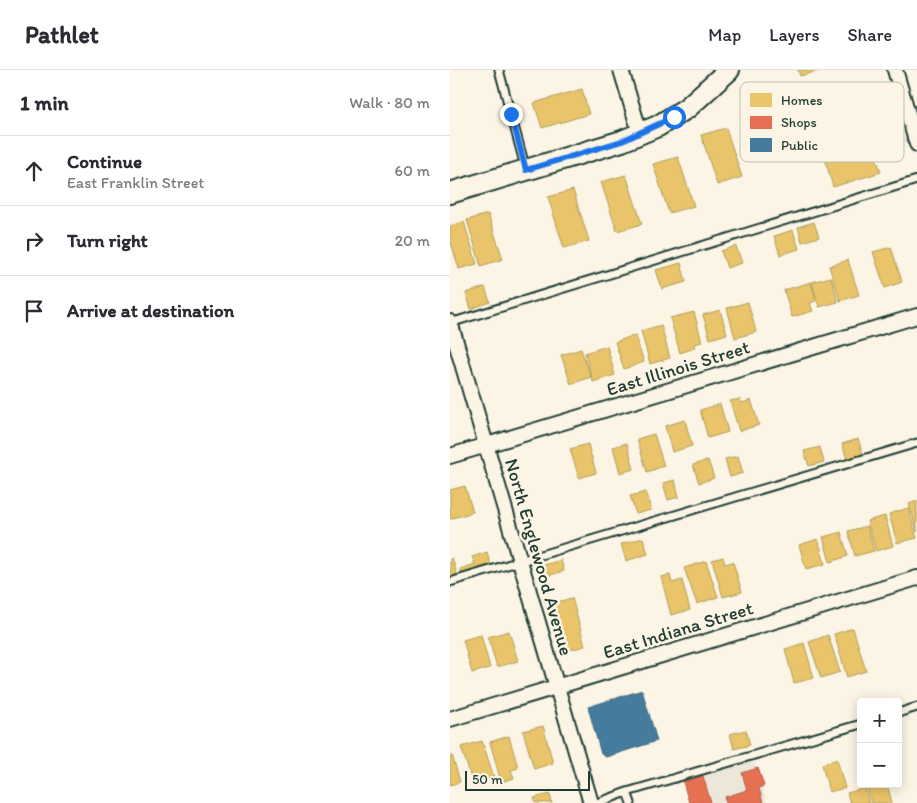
<!DOCTYPE html>
<html lang="en">
<head>
<meta charset="utf-8">
<style>
	:root { --surface:#fff; --page:#f7f7f7; --text:#2b2b33; --muted:#7c7c81; --line:#e1e1e2 }
	body { margin:0; font-family:Itim,sans-serif; background:var(--page); color:var(--text) }
	.controls { position:absolute; right:15px; bottom:15px; display:grid; overflow:hidden; border-radius:5px; box-shadow:0 2px 12px #0003 }
	.controls button { width:45px; height:45px; display:grid; place-items:center; padding:0; border:0; border-bottom:1px solid var(--line); background:var(--surface); color:var(--text); font:25px sans-serif }
	.scale { position:absolute; left:15px; bottom:12px; width:125px; box-sizing:border-box; padding-left:5px; border:2px solid #1f3d34; border-top:0; font-size:14px; line-height:18px; white-space:nowrap; color:#1f3d34; -webkit-text-stroke:4px #fcf5e5; paint-order:stroke }
	.stop { position:absolute; width:15px; height:15px; margin:-11px; border:4px solid #1a73e8; border-radius:50%; background:#fff }
	.stop.end { background:#1a73e8; border-color:#fff; box-shadow:0 1px 5px #0008 }
	.list { margin:0; padding:0; list-style:none }
	h2 { display:flex; justify-content:space-between; align-items:center; height:65px; margin:0; padding:0 20px; font-size:21px }
	h2 small { font-size:16px; font-weight:400; color:var(--muted) }
	.list li { display:grid; grid-template-columns:32px 1fr auto; gap:15px; align-items:center; box-sizing:border-box; height:70px; padding:0 20px; border-top:1px solid var(--line) }
	.list b { display:block; font-size:19px; white-space:nowrap }
	.list p { margin:0; font-size:16px; white-space:nowrap; color:var(--muted) }
	.list em { font-size:16px; font-style:normal; color:var(--muted) }
	.icon { flex:none; width:28px; height:28px; fill:none; stroke:currentColor; stroke-width:2; stroke-linecap:round; stroke-linejoin:round }
	.map { position:relative; flex:none; width:467px; height:733px; overflow:hidden }
	header { display:flex; align-items:center; gap:30px; box-sizing:border-box; height:70px; padding:0 25px; background:var(--surface); border-bottom:1px solid var(--line) }
	header strong { font-size:24px }
	nav { display:flex; gap:28px; margin-inline-start:auto; font-size:18px }
	main { display:flex }
	aside { flex:1; background:var(--surface) }
	.map>svg:first-child { display:block }
	.built { fill:#ece7d8 }
	.homes { fill:#e9c46a; stroke:#ac9c5a }
	.shops { fill:#e76f51; stroke:#ab6048 }
	.public { fill:#457b9d; stroke:#3a687e }
	.lines { fill:none; stroke-linecap:round; stroke-linejoin:round }
	.lane-casing { stroke:#1f3d34; stroke-width:11 }
	.street-casing { stroke:#1f3d34; stroke-width:18 }
	.secondary-casing { stroke:#1f3d34; stroke-width:24 }
	.lane { stroke:#fcf5e5; stroke-width:7 }
	.street { stroke:#fcf5e5; stroke-width:14 }
	.secondary { stroke:#fcf5e5; stroke-width:20 }
	.route { stroke:#1a73e8; stroke-width:6 }
	.labels { text-anchor:middle; dominant-baseline:central; stroke-width:5; stroke-linejoin:round; paint-order:stroke }
	.street-label { font-size:19px; fill:#1f3d34; stroke:#fcf5e5 }
	.key { fill:#fcf5e5; stroke:#babeb0; stroke-width:1 }
	.key-label { font-size:14px; fill:#1f3d34 }
</style>
</head>
<body>
<header>
<strong>Pathlet</strong>
<nav><a>Map</a><a>Layers</a><a>Share</a></nav>
</header>
<main>
<aside>
<h2>1 min<small>Walk · 80 m</small></h2>
<ul class="list">
<li><svg class="icon" aria-label="ahead" viewBox="0 0 24 24"><path d="M12 20V5M6 11l6-6 6 6"/></svg><div><b>Continue</b><p>East Franklin Street</p></div><em>60 m</em></li>
<li><svg class="icon" aria-label="right" viewBox="0 0 24 24"><path d="M7 20v-9h11M14 6l5 5-5 5"/></svg><div><b>Turn right</b></div><em>20 m</em></li>
<li><svg class="icon" aria-label="arrive" viewBox="0 0 24 24"><path d="M6 21V4h12l-3 4 3 4H6"/></svg><div><b>Arrive at destination</b></div></li>
</ul>
</aside>
<div class="map">
<svg width="467" height="733" viewBox="0 0 467 733">
	<rect width="100%" height="100%" fill="#fcf5e5"/>
	<filter id="ink" filterUnits="userSpaceOnUse"><feTurbulence type="fractalNoise" baseFrequency=".02" numOctaves="2"/><feDisplacementMap in="SourceGraphic" scale="10" xChannelSelector="R" yChannelSelector="G"/><feConvolveMatrix kernelMatrix="1 2 1 2 8 2 1 2 1" color-interpolation-filters="sRGB"/></filter>
	<g filter="url(#ink)">
		<path class="built" d="M 303,689 L 317,733 L 259,733 L 251,706 Z"/>
		<path class="homes" d="M 348,0 L 372,0 L 350,6 Z
			M 132,19 L 139,44 L 92,58 L 84,33 Z
			M 276,58 L 292,107 L 267,115 L 251,65 Z
			M 422,76 L 431,102 L 383,117 L 375,89 Z
			M 228,87 L 244,136 L 219,143 L 203,94 Z
			M 176,105 L 192,154 L 167,161 L 151,112 Z
			M 123,120 L 139,171 L 114,178 L 98,127 Z
			M 38,144 L 53,189 L 31,196 L 17,150 Z
			M 14,152 L 27,194 L 9,199 L 0,169 L 0,156 Z
			M 364,152 L 369,167 L 352,172 L 348,157 Z
			M 343,160 L 349,179 L 330,185 L 324,166 Z
			M 286,176 L 292,193 L 277,198 L 271,181 Z
			M 441,177 L 452,212 L 435,218 L 423,182 Z
			M 398,190 L 409,225 L 390,231 L 379,196 Z
			M 231,193 L 236,212 L 212,219 L 206,200 Z
			M 381,207 L 388,232 L 369,237 L 362,212 Z
			M 361,212 L 366,231 L 360,233 L 363,241 L 342,247 L 334,220 Z
			M 35,217 L 40,232 L 21,239 L 16,223 Z
			M 298,232 L 306,262 L 285,268 L 277,238 Z
			M 270,240 L 277,264 L 260,269 L 253,245 Z
			M 244,242 L 252,272 L 244,274 L 245,278 L 230,283 L 220,248 Z
			M 211,255 L 220,288 L 200,294 L 191,261 Z
			M 185,265 L 194,292 L 174,299 L 165,272 Z
			M 157,276 L 165,305 L 143,312 L 135,283 Z
			M 131,279 L 141,307 L 121,314 L 111,285 Z
			M 290,329 L 292,333 L 301,330 L 309,355 L 289,361 L 280,331 Z
			M 270,334 L 278,362 L 258,368 L 250,340 Z
			M 235,350 L 242,376 L 222,382 L 215,356 Z
			M 204,364 L 214,396 L 197,402 L 187,369 Z
			M 408,369 L 413,384 L 397,389 L 392,374 Z
			M 177,373 L 184,399 L 170,403 L 163,377 Z
			M 138,374 L 146,403 L 129,408 L 120,379 Z
			M 370,377 L 374,392 L 359,396 L 354,381 Z
			M 288,386 L 293,403 L 280,407 L 275,389 Z
			M 258,390 L 264,408 L 249,413 L 243,395 Z
			M 225,410 L 229,427 L 218,430 L 213,413 Z
			M 15,416 L 23,442 L 0,449 L 0,420 Z
			M 196,422 L 201,440 L 186,444 L 180,426 Z
			M 467,431 L 467,462 L 459,434 Z
			M 458,438 L 467,468 L 447,473 L 439,444 Z
			M 435,446 L 443,476 L 426,481 L 417,451 Z
			M 417,456 L 424,481 L 405,486 L 398,461 Z
			M 391,462 L 398,486 L 380,492 L 373,467 Z
			M 193,468 L 198,484 L 176,491 L 171,474 Z
			M 368,469 L 375,494 L 356,499 L 349,475 Z
			M 37,482 L 41,496 L 13,506 L 10,499 L 25,494 L 22,487 Z
			M 273,487 L 275,494 L 283,492 L 292,522 L 273,527 L 262,490 Z
			M 2,488 L 8,507 L 0,509 L 0,489 Z
			M 111,490 L 114,501 L 97,506 L 94,495 Z
			M 256,491 L 268,527 L 247,534 L 234,498 Z
			M 220,505 L 222,513 L 232,510 L 240,540 L 221,545 L 211,507 Z
			M 122,528 L 135,576 L 116,581 L 103,533 Z
			M 403,558 L 416,601 L 397,607 L 384,564 Z
			M 59,561 L 68,591 L 47,597 L 38,567 Z
			M 31,565 L 40,598 L 22,603 L 13,570 Z
			M 378,565 L 390,602 L 371,608 L 359,572 Z
			M 354,573 L 364,608 L 344,613 L 335,579 Z
			M 93,656 L 103,693 L 84,699 L 73,661 Z
			M 296,660 L 300,675 L 284,679 L 280,664 Z
			M 59,666 L 68,698 L 61,700 L 64,708 L 51,712 L 40,672 Z
			M 32,671 L 44,707 L 23,714 L 11,677 Z
			M 2,685 L 10,712 L 0,715 L 0,686 Z
			M 387,689 L 395,718 L 379,722 L 372,694 Z
			M 416,714 L 437,714 L 442,733 L 421,733 Z
			M 415,718 L 419,733 L 400,733 L 397,723 Z
			M 100,724 L 102,733 L 86,733 L 84,728 Z"/>
		<path class="shops" d="M 308,698 L 314,716 L 309,718 L 313,733 L 276,733 L 275,727 L 297,720 L 292,703 Z
			M 253,706 L 261,733 L 239,733 L 233,712 Z"/>
		<path class="public" d="M 192,620 L 207,671 L 156,687 L 151,684 L 138,637 Z"/>
		<g class="lines">
			<g class="lane-casing">
				<path id="lane" d="M 49,0 L 76,100
					M 0,253 L 467,110
					M 0,512 L 467,373
					M 448,643 L 467,637
					M 177,722 L 181,733
					M 147,733 L 177,722 L 411,654"/>
			</g>
			<g class="street-casing">
				<path id="street" d="M 171,0 L 190,63
					M 445,0 L 467,74
					M 0,252 L 141,733
					M 0,386 L 467,246
					M 0,649 L 467,508"/>
			</g>
			<g class="secondary-casing">
				<path id="secondary" d="M 0,123 L 172,71 L 208,56 L 237,38 L 279,0"/>
			</g>
			<use href="#lane" class="lane"/>
			<use href="#street" class="street"/>
			<use href="#secondary" class="secondary"/>
		</g>
	</g>
	<g class="lines" filter="url(#ink)">
		<path class="route" d="M 61,44 L 76,100 L 172,71 L 224,47"/>
	</g>
	<g class="labels">
		<g class="street-label">
			<text transform="translate(228 298) rotate(-17)">East Illinois Street</text>
			<text transform="translate(89 487) rotate(74)">North Englewood Avenue</text>
			<text transform="translate(228 560) rotate(-17)">East Indiana Street</text>
		</g>
	</g>
	<rect x="290" y="12" width="164" height="80" rx="8" class="key"/>
	<rect x="300" y="23" width="22" height="14" fill="#e9c46a"/>
	<rect x="300" y="46" width="22" height="13" fill="#e76f51"/>
	<rect x="300" y="68" width="22" height="14" fill="#457b9d"/>
	<g class="key-label">
		<text x="331" y="35">Homes</text>
		<text x="331" y="57">Shops</text>
		<text x="331" y="80">Public</text>
	</g>
</svg>
<div class="controls">
<button>+</button>
<button>−</button>
</div>
<div class="scale">50 m</div>
<div class="stop" style="left:224px;top:47px"></div>
<div class="stop end" style="left:61px;top:44px"></div>
</div>
</main>
</body>
</html>
